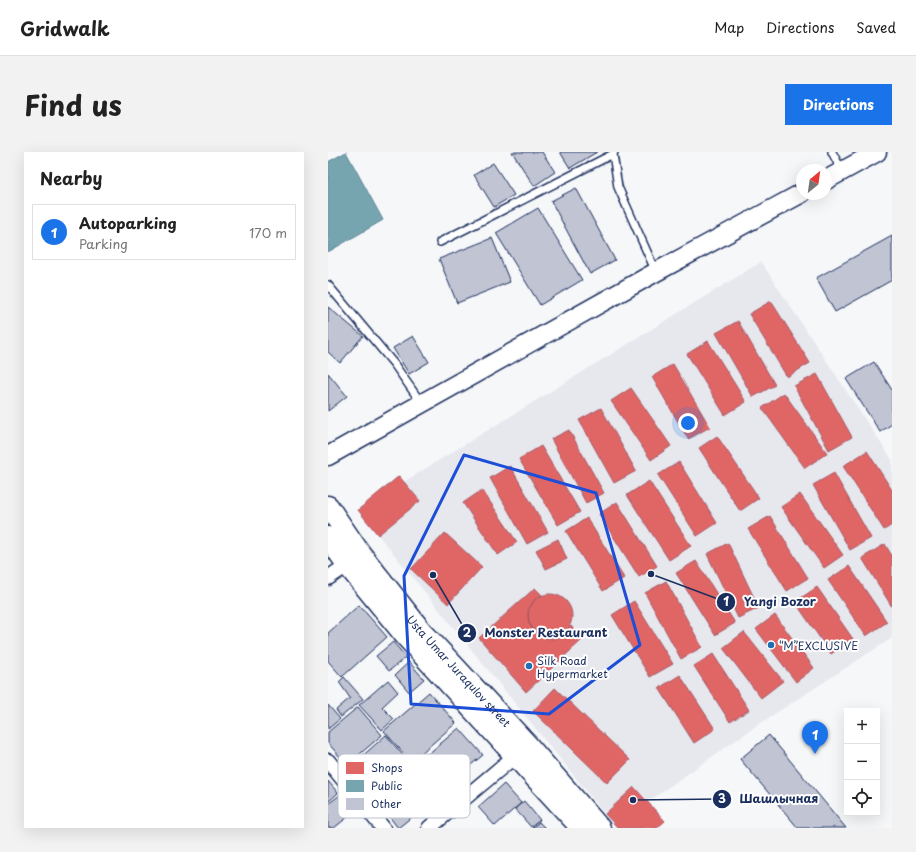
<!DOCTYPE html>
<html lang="en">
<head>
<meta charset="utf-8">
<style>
	:root { --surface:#fff; --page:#f2f2f2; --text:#222; --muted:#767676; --line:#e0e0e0; --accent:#1a73e8 }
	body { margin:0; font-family:"Playpen Sans",sans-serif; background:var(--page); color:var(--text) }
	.controls { position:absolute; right:12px; bottom:12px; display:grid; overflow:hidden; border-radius:0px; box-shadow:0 4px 16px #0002 }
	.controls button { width:36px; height:36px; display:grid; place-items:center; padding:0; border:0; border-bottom:1px solid var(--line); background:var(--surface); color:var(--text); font:20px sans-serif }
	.compass { position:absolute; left:468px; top:12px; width:36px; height:36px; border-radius:50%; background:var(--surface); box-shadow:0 4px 16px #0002; rotate:29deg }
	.you { position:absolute; left:360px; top:271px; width:14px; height:14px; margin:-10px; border:3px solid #fff; border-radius:50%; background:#1a73e8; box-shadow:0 0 0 6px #1a73e833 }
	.badge { display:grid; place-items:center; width:26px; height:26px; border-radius:50%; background:var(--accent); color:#fff; font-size:13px; font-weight:700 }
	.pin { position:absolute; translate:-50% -33px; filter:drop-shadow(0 1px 2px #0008) }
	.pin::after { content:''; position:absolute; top:21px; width:14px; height:12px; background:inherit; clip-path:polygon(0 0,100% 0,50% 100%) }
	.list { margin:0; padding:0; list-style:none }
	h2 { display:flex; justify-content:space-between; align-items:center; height:52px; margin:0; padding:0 16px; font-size:17px }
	h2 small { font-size:13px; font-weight:400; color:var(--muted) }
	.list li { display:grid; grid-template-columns:26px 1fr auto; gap:12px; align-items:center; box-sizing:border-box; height:56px; margin:0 8px 8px; padding:0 8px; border:1px solid var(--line); border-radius:0px }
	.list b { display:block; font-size:15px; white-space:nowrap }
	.list p { margin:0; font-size:13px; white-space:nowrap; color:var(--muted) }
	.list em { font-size:13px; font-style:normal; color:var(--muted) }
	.icon { flex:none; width:22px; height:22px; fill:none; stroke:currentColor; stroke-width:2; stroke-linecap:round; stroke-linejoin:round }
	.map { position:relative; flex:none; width:564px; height:676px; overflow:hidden; border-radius:0px }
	header { display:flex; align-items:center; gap:24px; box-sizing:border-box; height:56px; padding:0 20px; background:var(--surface); border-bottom:1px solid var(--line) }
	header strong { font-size:19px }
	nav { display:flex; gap:22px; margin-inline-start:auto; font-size:14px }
	.intro { display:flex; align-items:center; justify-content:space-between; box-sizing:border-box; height:96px; padding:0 24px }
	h1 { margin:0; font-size:28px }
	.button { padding:10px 18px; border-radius:0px; background:var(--accent); color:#fff; font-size:14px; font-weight:700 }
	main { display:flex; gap:24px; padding:0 24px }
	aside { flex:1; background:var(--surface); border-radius:0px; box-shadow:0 4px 16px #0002 }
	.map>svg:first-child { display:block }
	.built { fill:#e6e8ee }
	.shops { fill:#e06666; stroke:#a55664 }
	.public { fill:#76a5af; stroke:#5b8297 }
	.building { fill:#c0c4d3; stroke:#1b2f5e }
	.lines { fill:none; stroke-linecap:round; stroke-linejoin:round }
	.service-casing { stroke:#1b2f5e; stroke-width:10 }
	.minor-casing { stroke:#1b2f5e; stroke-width:17 }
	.tertiary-casing { stroke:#1b2f5e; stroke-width:21 }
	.secondary-casing { stroke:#1b2f5e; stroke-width:23 }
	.service { stroke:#fff; stroke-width:7 }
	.minor { stroke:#fff; stroke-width:14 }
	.tertiary { stroke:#fff; stroke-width:18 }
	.secondary { stroke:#fff; stroke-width:20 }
	.marked { fill:none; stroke:#1d4ed8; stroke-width:3; stroke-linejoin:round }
	.poi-dot { fill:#1f6fb2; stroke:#fff; stroke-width:1.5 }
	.labels { text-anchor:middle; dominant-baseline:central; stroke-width:4; stroke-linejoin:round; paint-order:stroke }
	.poi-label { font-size:11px; fill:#1b2f5e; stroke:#fff; text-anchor:start }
	.street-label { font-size:11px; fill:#1b2f5e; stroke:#fff }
	.key { fill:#fff; stroke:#bbc1cf; stroke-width:1 }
	.key-label { font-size:11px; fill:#1b2f5e }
	.leader { fill:none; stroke:#1b2f5e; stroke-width:1.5 }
	.callout-dot { fill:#1b2f5e; stroke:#fff; stroke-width:1.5 }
	.mark-label { font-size:12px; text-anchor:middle; font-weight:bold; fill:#fff }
	.callout-label { font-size:12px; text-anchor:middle; font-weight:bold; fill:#1b2f5e; stroke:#fff; stroke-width:4; stroke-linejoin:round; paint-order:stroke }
</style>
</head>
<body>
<header>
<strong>Gridwalk</strong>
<nav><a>Map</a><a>Directions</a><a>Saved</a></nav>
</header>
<div class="intro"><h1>Find us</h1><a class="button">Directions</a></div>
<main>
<aside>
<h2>Nearby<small></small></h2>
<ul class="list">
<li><span class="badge">1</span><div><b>Autoparking</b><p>Parking</p></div><em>170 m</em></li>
</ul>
</aside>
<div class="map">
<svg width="564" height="676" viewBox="0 0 564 676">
	<rect width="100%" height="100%" fill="#f6f7f9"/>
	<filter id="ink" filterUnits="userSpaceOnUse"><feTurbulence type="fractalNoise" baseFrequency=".025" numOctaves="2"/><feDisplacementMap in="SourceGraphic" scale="8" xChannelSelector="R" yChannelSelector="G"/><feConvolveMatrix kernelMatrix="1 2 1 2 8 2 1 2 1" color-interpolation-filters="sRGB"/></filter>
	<g filter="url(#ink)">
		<path class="built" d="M 433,110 L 564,308 L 564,486 L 431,572 L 321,649 L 306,635 L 277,662 L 30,358 Z"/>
		<path class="shops" d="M 443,149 L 482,211 L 459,225 L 421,162 Z
			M 410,169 L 447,233 L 425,245 L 388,181 Z
			M 380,189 L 418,250 L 397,263 L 359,202 Z
			M 345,212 L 382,275 L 360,287 L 324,225 Z
			M 489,222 L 524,285 L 501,298 L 466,234 Z
			M 303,236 L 343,294 L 323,308 L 283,249 Z
			M 456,241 L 499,301 L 477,316 L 434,256 Z
			M 273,256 L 308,319 L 286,331 L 251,268 Z
			M 241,278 L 276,341 L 258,351 L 223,287 Z
			M 389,284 L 431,346 L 412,359 L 371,296 Z
			M 213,294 L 252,360 L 230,373 L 191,307 Z
			M 539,299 L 564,338 L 564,373 L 556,378 L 515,314 Z
			M 351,310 L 389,371 L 369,384 L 330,323 Z
			M 182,314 L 220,380 L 199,392 L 162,326 Z
			M 506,321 L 543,386 L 522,398 L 485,333 Z
			M 71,324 L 92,349 L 50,383 L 30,358 Z
			M 321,329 L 363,394 L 341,408 L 299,343 Z
			M 154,338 L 189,390 L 170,403 L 135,351 Z
			M 472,342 L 515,403 L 496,416 L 453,355 Z
			M 289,350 L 329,414 L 311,425 L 271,362 Z
			M 442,364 L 480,426 L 459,439 L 420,377 Z
			M 259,366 L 296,426 L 275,439 L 238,379 Z
			M 117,381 L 154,415 L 120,452 L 83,417 Z
			M 230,387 L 239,407 L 218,417 L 208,398 Z
			M 400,391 L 431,456 L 410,466 L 379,402 Z
			M 557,392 L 564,404 L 564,455 L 534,406 Z
			M 368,409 L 407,471 L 387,483 L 348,421 Z
			M 521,414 L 559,470 L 538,484 L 500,428 Z
			M 338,429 L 374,495 L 353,507 L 317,441 Z
			M 489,435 L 525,487 L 503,502 L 467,450 Z
			M 207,436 L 214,443 L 208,446 L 200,458 L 201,471 L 208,481 L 223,487 L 232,485 L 243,474 L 255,487 L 198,540 L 151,486 Z
			M200 464a22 22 0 1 1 44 0a22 22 0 1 1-44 0Z
			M 306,449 L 345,512 L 322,525 L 284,463 Z
			M 447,463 L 486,516 L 468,530 L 428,477 Z
			M 416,480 L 455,529 L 433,546 L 395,496 Z
			M 385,502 L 421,558 L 402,570 L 366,514 Z
			M 352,523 L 387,577 L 366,591 L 331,536 Z
			M 227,536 L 302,608 L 279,631 L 205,559 Z
			M 306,635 L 337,669 L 329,676 L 290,676 L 277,662 Z"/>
		<path class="public" d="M 18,0 L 55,68 L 0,100 L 0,10 Z"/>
		<path class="building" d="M 184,0 L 214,0 L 227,20 L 206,34 Z
			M 232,0 L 269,0 L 242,16 Z
			M 165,11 L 186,43 L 166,55 L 146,23 Z
			M 248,36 L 287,108 L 262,122 L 223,49 Z
			M 210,56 L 254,128 L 212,153 L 168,81 Z
			M 564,84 L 564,128 L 507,160 L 488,126 Z
			M 164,86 L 182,130 L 129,151 L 111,107 Z
			M 0,155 L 35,184 L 12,211 L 0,200 Z
			M 85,184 L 101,210 L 81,222 L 65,196 Z
			M 546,210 L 564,238 L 564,272 L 552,280 L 518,227 Z
			M 0,221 L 19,244 L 0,259 Z
			M 31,453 L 59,485 L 14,525 L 0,509 L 0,481 Z
			M 65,490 L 78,505 L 61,519 L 48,504 Z
			M 81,510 L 96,527 L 81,540 L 67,523 Z
			M 16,525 L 35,547 L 13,565 L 8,558 L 22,546 L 11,530 Z
			M 60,528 L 70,540 L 54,555 L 66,567 L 54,578 L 31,553 Z
			M 101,540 L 128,571 L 83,610 L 56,579 Z
			M 0,553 L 12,567 L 0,577 Z
			M 30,555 L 54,583 L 19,613 L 0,591 L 0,580 Z
			M 131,576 L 155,603 L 116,635 L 93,608 Z
			M 58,583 L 83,613 L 46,645 L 21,616 Z
			M 441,583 L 518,676 L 470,676 L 412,607 Z
			M 85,615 L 110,644 L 70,676 L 48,647 Z
			M 0,629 L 10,641 L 1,649 L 0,648 Z
			M 176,632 L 193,651 L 167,674 L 150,655 Z
			M 12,643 L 26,660 L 6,676 L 0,676 L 0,652 Z
			M 196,649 L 212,668 L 203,675 L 187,657 Z
			M 211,670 L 217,676 L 204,676 Z"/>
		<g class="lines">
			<g class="service-casing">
				<path id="service" d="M 286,0 L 285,2 L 290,35 L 328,120
					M 504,0 L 514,19
					M 112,90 L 285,2
					M 0,133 L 66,212 L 94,252"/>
			</g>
			<g class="minor-casing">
				<path id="minor" d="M 0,426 L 19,413
					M 0,609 L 55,676
					M 101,676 L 187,604"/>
			</g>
			<g class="tertiary-casing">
				<path id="tertiary" d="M 498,28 L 549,0
					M 0,304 L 328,120 L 474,41"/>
			</g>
			<g class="secondary-casing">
				<g id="secondary">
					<path id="s1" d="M 0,354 L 32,401 L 92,477 L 199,592 L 272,676"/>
					<path d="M 0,385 L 19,413 L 78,485 L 253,676"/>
				</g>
			</g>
			<use href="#service" class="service"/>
			<use href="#minor" class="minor"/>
			<use href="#tertiary" class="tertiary"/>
			<use href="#secondary" class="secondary"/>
		</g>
	</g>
	<path class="marked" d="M 136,303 L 268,341 L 312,493 L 221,562 L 83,552 L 76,424 Z"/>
	<g class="poi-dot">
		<circle cx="443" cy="493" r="4"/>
		<circle cx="201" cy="514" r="4"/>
	</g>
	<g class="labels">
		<g class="poi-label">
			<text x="451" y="493">“M”EXCLUSIVE</text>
			<text x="209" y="508">Silk Road<tspan x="209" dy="13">Hypermarket</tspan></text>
		</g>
		<g class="street-label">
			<text stroke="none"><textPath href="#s1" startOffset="211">Usta Umar Juraqulov street</textPath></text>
		</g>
	</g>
	<rect x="10" y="602" width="132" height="64" rx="6" class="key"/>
	<rect x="18" y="610" width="18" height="12" fill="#e06666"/>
	<rect x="18" y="628" width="18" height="12" fill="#76a5af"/>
	<rect x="18" y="646" width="18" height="12" fill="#c0c4d3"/>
	<g class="key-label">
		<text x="43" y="620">Shops</text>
		<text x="43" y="638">Public</text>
		<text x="43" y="656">Other</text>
	</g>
	<path class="leader" d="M323 422L398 450M105 423L139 481M305 648L394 647"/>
	<g class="callout-dot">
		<circle cx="323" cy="422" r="4"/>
		<circle cx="105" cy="423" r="4"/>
		<circle cx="305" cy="648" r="4"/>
		<circle cx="398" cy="450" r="10"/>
		<circle cx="139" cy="481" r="10"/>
		<circle cx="394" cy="647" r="10"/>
	</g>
	<g class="mark-label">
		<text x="398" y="454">1</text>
		<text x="139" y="485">2</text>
		<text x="394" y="651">3</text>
	</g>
	<g class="callout-label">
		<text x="452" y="454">Yangi Bozor</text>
		<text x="218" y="485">Monster Restaurant</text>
		<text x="451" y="651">Шашлычная</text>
	</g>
</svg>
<div class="controls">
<button>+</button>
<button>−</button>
<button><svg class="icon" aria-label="locate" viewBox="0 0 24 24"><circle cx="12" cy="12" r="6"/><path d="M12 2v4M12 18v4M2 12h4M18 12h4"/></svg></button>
</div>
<svg class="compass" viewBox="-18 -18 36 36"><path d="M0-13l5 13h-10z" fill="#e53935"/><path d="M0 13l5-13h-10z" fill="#767676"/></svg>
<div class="you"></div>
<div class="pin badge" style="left:487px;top:602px">1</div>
</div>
</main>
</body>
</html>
